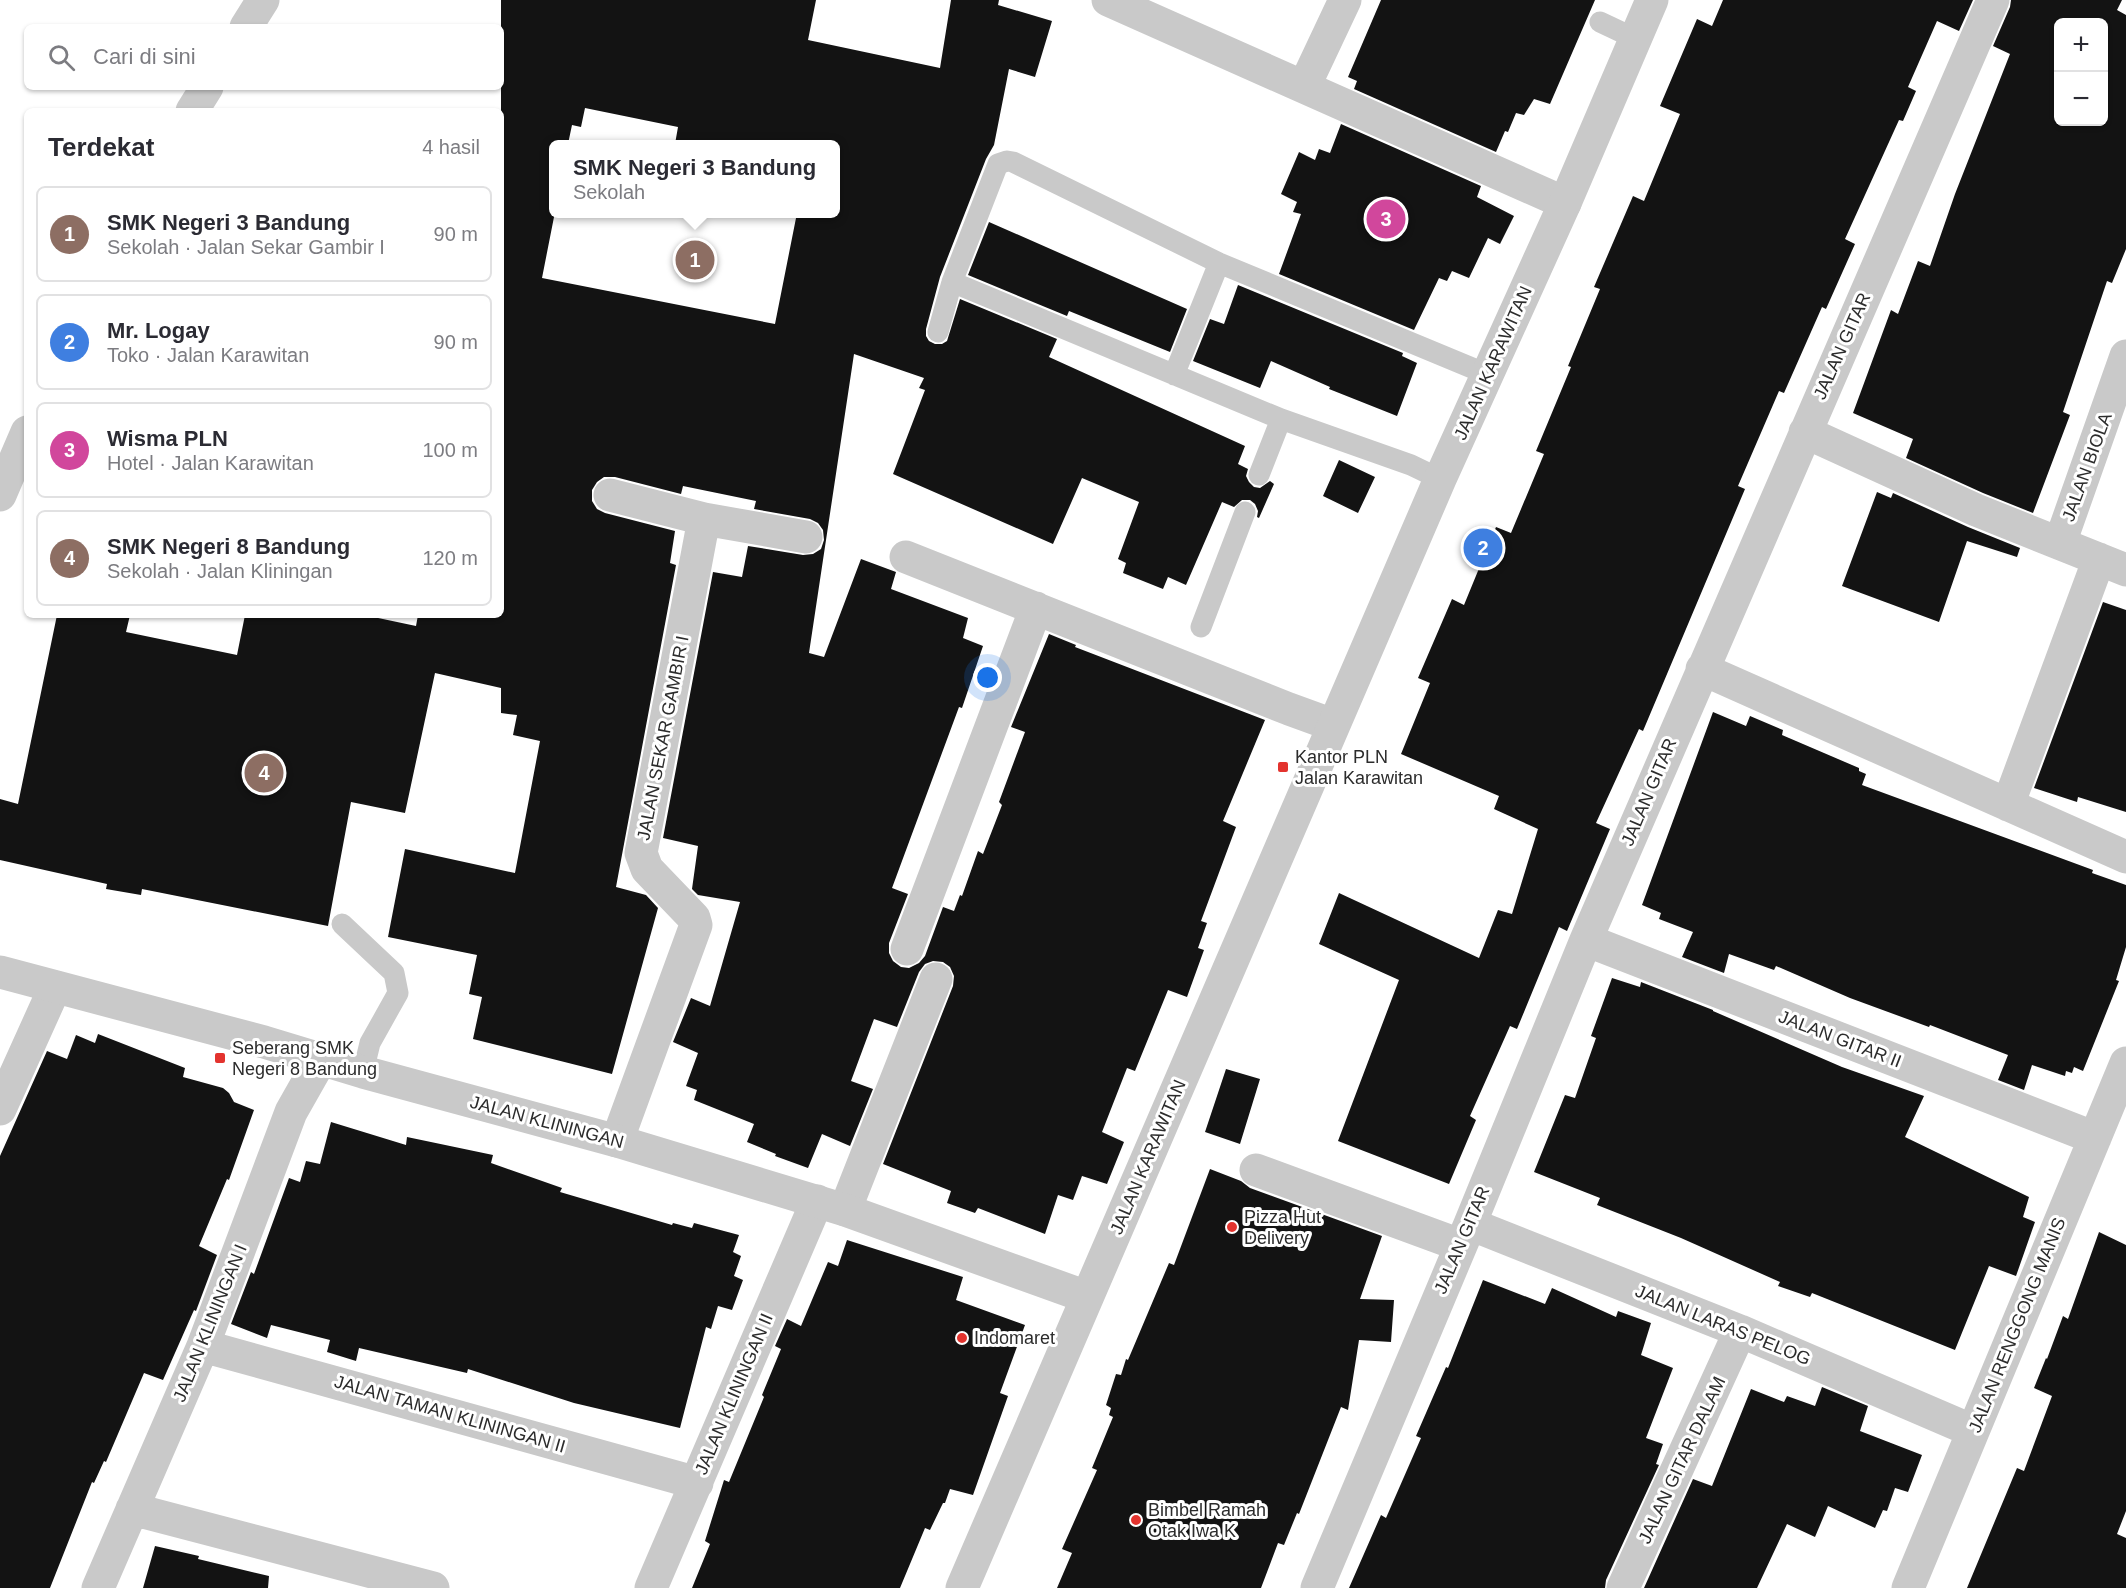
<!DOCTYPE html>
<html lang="id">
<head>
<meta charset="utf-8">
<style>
	:root { --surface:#fff; --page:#f7f7f7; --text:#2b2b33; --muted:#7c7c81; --line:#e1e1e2; --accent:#e3332e }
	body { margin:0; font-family:Helvetica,sans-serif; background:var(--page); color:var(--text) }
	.controls { position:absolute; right:18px; top:18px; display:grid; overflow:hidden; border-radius:9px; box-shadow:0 2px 4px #0004 }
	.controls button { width:54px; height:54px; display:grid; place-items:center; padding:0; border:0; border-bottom:2px solid var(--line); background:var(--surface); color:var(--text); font:30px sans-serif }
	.you { position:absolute; left:988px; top:678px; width:21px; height:21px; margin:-15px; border:4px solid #fff; border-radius:50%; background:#1a73e8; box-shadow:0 0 0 9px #1a73e833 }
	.badge { display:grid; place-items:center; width:39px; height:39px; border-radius:50%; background:var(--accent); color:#fff; font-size:20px; font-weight:700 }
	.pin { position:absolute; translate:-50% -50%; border:3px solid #fff; box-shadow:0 2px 6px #0006 }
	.popup { position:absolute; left:549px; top:140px; width:291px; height:78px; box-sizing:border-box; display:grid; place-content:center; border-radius:9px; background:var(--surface); filter:drop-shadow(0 2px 4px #0005); font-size:20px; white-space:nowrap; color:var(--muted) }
	.popup b { font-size:22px; color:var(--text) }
	.popup::after { content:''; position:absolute; left:50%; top:100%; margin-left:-12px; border:12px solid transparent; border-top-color:var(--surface) }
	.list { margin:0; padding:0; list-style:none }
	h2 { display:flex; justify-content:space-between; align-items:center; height:78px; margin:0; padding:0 24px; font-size:26px }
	h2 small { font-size:20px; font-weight:400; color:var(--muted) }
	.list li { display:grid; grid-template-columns:39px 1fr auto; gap:18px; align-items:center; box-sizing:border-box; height:96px; margin:0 12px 12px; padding:0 12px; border:2px solid var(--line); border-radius:9px }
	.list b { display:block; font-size:22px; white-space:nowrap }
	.list p { margin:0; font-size:20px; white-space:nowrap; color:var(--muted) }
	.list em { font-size:20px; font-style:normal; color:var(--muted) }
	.icon { flex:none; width:33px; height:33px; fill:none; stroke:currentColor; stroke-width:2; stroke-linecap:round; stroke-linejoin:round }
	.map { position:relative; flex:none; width:2126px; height:1588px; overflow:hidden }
	.search { position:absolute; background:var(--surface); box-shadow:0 2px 4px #0004; left:24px; top:24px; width:480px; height:66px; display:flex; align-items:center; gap:15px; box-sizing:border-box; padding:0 21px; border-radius:9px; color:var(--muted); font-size:22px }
	.panel { position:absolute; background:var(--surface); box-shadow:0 2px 4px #0004; left:24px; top:108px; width:480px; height:510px; border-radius:9px }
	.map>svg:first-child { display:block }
	.building { fill:#131313; fill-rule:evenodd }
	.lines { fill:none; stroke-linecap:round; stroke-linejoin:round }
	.service { stroke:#c9c9c9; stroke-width:21 }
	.minor { stroke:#c9c9c9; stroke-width:33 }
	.tertiary { stroke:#c9c9c9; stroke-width:33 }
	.poi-dot { fill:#e3332e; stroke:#fff; stroke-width:2 }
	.labels { text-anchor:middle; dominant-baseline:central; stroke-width:6; stroke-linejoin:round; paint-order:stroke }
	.street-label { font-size:18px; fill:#2c2c2c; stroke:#fff }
	.poi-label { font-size:18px; fill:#2c2c2c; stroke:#fff; text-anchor:start }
</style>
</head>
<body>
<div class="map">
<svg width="2126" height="1588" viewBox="0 0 2126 1588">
	<rect width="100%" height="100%" fill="#fff"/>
	<path class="building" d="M 501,0 L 816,0 L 808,40 L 940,68 L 951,0 L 999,0 L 998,5 L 1052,21 L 1035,77 L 1009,69 L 994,145 L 986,159 L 940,277 L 926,329 L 926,336 L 929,341 L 935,344 L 942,344 L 947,341 L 960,299 L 1057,339 L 1049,357 L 1245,446 L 1238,464 L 1248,469 L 1246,476 L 1249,482 L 1254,487 L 1260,488 L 1270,481 L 1274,484 L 1259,518 L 1257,517 L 1258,511 L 1255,504 L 1250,500 L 1242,500 L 1234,507 L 1222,502 L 1186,585 L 1168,577 L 1163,589 L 1123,573 L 1126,563 L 1118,559 L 1139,502 L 1082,478 L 1053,544 L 893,474 L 925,390 L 919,388 L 924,378 L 854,354 L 809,653 L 824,657 L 861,559 L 896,572 L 891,589 L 968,618 L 963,638 L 983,646 L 962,708 L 959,707 L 892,888 L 908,894 L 889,943 L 889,953 L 893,961 L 901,967 L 909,968 L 919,963 L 925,956 L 943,907 L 954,911 L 960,895 L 962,896 L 978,851 L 983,854 L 1002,805 L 999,802 L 1025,732 L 1011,727 L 1049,634 L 1076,645 L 1075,647 L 1265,720 L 1223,821 L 1236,827 L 1201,921 L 1207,923 L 1198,948 L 1204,950 L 1187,997 L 1168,990 L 1135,1071 L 1127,1068 L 1102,1132 L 1124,1142 L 1107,1184 L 1082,1176 L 1073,1200 L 1058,1195 L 1045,1234 L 978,1208 L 975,1213 L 947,1203 L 951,1191 L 883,1164 L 953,986 L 954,976 L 950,967 L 943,962 L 933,961 L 925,964 L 919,972 L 897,1027 L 874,1019 L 851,1081 L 873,1089 L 850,1146 L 822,1134 L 808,1168 L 775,1156 L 776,1154 L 747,1142 L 754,1124 L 694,1100 L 697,1090 L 686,1086 L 698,1053 L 673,1042 L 691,998 L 710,1006 L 740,902 L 698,895 L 692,889 L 698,846 L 663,838 L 713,572 L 742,577 L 748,546 L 803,555 L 813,554 L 821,549 L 824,540 L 823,530 L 818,523 L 810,519 L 754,509 L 756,501 L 683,486 L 681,494 L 615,477 L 604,477 L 597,482 L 592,490 L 592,501 L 597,509 L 605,513 L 675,531 L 670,563 L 676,565 L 616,887 L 646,895 L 658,908 L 612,1074 L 473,1039 L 482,997 L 469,994 L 477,955 L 388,937 L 405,849 L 515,873 L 540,741 L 513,735 L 517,715 L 501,713 L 501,688 L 435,673 L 405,813 L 351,802 L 328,926 L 142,889 L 141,895 L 106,889 L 107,884 L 0,860 L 0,799 L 18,804 L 57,615 L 130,615 L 126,632 L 237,655 L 245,615 L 364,615 L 416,626 L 418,615 L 501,615 ZM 585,108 L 678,127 L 675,144 L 836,144 L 836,213 L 797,213 L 775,324 L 542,278 L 554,217 L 554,144 L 568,144 L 572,125 L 581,127 Z
		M 1381,0 L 1595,0 L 1550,104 L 1534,99 L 1524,115 L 1516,113 L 1508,132 L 1505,131 L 1496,152 L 1354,89 L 1357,81 L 1348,77 Z
		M 1723,0 L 1973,0 L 1959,31 L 1937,21 L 1908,87 L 1916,91 L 1903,121 L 1899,120 L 1845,239 L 1855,244 L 1826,309 L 1822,307 L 1784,393 L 1779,391 L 1738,486 L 1745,489 L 1643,731 L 1639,729 L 1596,823 L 1610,829 L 1567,931 L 1559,927 L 1517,1029 L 1510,1026 L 1470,1116 L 1476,1120 L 1449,1184 L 1338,1141 L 1399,980 L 1319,944 L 1339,893 L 1479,958 L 1498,910 L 1512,914 L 1538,829 L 1494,809 L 1499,796 L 1401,754 L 1430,683 L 1418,678 L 1452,599 L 1464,605 L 1496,527 L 1511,533 L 1544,454 L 1536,451 L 1571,367 L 1568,366 L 1600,289 L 1594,287 L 1633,196 L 1644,201 L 1680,114 L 1660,106 L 1697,19 L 1712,26 Z
		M 2011,0 L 2122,0 L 2117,10 L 2126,15 L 2126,249 L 2112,283 L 2107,281 L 2063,412 L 2070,415 L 2033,513 L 1983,493 L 1906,458 L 1913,439 L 1853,413 L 1891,310 L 1898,314 L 1918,261 L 1930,266 L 1955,194 L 2010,54 L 1993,46 L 2010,7 ZM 2058,22 L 2103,22 L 2103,122 L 2058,122 Z
		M 1341,124 L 1481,186 L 1477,197 L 1514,216 L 1500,244 L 1488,238 L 1469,278 L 1452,271 L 1447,281 L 1439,278 L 1414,330 L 1279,274 L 1301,214 L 1293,212 L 1297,202 L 1281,194 L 1299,152 L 1315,160 L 1319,149 L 1330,153 Z
		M 989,222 L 1187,309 L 1170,352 L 1069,311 L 1067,316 L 968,275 Z
		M 1238,285 L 1403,353 L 1402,356 L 1417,363 L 1397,416 L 1329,389 L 1330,387 L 1271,361 L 1260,388 L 1193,361 L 1210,319 L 1224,324 Z
		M 1339,460 L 1375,477 L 1358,513 L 1323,496 Z
		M 1877,492 L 1891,498 L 1893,493 L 1968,527 L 2020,548 L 2017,557 L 1967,541 L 1939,622 L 1842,586 Z
		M 2103,602 L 2126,610 L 2126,812 L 2078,797 L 2077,802 L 2034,788 Z
		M 1713,712 L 1746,726 L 1750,716 L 1783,730 L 1782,735 L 1859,768 L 1859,771 L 1866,774 L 1862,785 L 2093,870 L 2092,873 L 2126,885 L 2126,947 L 2116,980 L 2119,981 L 2083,1071 L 2074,1067 L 2072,1073 L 2066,1071 L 2065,1076 L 2032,1065 L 2024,1090 L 1998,1080 L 2008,1055 L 1930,1025 L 1929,1027 L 1850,998 L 1776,966 L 1774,970 L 1729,954 L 1724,973 L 1682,957 L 1693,932 L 1659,919 L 1661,913 L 1642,905 Z
		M 1612,978 L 1640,987 L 1641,982 L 1713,1010 L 1713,1011 L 1842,1067 L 1924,1096 L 1905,1137 L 2029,1197 L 2023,1217 L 2035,1222 L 2016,1276 L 1989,1266 L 1955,1350 L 1812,1293 L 1810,1297 L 1778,1286 L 1780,1282 L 1681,1238 L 1597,1205 L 1600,1198 L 1534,1172 L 1565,1095 L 1575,1098 L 1596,1038 L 1591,1036 Z
		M 98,1034 L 185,1068 L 183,1077 L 223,1088 L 229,1093 L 234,1102 L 254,1110 L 229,1180 L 227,1179 L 199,1246 L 217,1255 L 196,1311 L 194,1310 L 163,1380 L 144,1373 L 106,1462 L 104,1461 L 94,1483 L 92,1482 L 50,1588 L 0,1588 L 0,1156 L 47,1051 L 67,1059 L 76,1035 L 95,1043 Z
		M 1226,1069 L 1260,1079 L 1240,1144 L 1205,1132 Z
		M 331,1122 L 406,1145 L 407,1137 L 493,1155 L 491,1163 L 562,1188 L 560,1192 L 672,1225 L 673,1223 L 692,1228 L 694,1223 L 739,1235 L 733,1252 L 741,1256 L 734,1276 L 743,1280 L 732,1310 L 718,1306 L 711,1329 L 706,1327 L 680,1428 L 574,1403 L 468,1369 L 467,1373 L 359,1348 L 356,1361 L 327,1352 L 330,1340 L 271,1325 L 267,1338 L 231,1324 L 251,1272 L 254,1274 L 289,1178 L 300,1182 L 306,1161 L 320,1164 Z
		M 1210,1169 L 1241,1181 L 1250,1188 L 1382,1236 L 1360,1299 L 1394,1300 L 1391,1342 L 1359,1340 L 1348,1410 L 1341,1407 L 1299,1514 L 1297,1513 L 1284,1545 L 1278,1543 L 1261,1588 L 1057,1588 L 1072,1553 L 1062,1549 L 1097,1470 L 1092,1468 L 1113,1417 L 1109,1415 L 1111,1408 L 1106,1405 L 1116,1374 L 1121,1375 L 1126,1359 L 1128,1360 L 1169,1263 L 1174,1265 Z
		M 2099,1232 L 2126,1245 L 2126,1511 L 2117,1534 L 2126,1538 L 2126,1588 L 1967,1588 L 2017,1468 L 2024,1471 L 2052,1396 L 2034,1388 L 2046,1358 L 2047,1359 L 2063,1316 L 2068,1319 Z
		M 847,1240 L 963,1277 L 956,1300 L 1025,1325 L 1000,1393 L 1008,1396 L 973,1495 L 950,1489 L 945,1503 L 943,1503 L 930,1530 L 925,1528 L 900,1588 L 692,1588 L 710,1544 L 705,1541 L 724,1480 L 729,1482 L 764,1397 L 762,1395 L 781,1349 L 775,1346 L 787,1319 L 801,1326 L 828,1262 L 838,1266 Z
		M 1483,1280 L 1545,1304 L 1552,1288 L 1616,1317 L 1618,1311 L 1651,1323 L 1641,1355 L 1673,1368 L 1646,1438 L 1663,1444 L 1656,1464 L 1659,1465 L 1606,1580 L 1605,1588 L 1349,1588 L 1381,1515 L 1386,1518 L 1421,1438 L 1416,1436 L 1446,1367 L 1448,1368 Z
		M 1822,1387 L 1868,1406 L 1860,1431 L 1922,1455 L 1908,1492 L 1895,1488 L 1887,1511 L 1883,1510 L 1875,1528 L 1828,1506 L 1815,1537 L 1787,1524 L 1757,1588 L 1644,1588 L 1693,1479 L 1712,1486 L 1751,1389 L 1784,1402 L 1787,1396 L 1815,1406 Z
		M 155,1546 L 199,1556 L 198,1559 L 269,1576 L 268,1588 L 143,1588 Z"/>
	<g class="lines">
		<path class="service" d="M 1600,22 L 1636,39
			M 952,282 L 1281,419 L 1411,465 L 1440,479
			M 938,332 L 952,282 L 998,164 L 1007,161 L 1013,162 L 1219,263 L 1489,375
			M 1174,375 L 1219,263
			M 1259,475 L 1281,419
			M 1201,627 L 1245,512
			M 342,924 L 394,973 L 398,993 L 370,1043 L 363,1072"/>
		<path class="minor" d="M 1108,0 L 1565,203
			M 246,27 L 263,0
			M 1304,87 L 1345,0
			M 192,111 L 207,87
			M 1805,432 L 1976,510 L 2126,570
			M 0,495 L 27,432
			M 610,495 L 704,519 L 806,537
			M 2060,543 L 2126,356
			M 906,557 L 1289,709 L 1333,725
			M 1702,669 L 2126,857
			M 2008,805 L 2099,559
			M 1586,940 L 2095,1138
			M 907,949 L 1036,608
			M 0,1109 L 55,987
			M 617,1141 L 696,925 L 694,918 L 647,869 L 641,853 L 704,519
			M 1256,1170 L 1460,1245
			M 845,1210 L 936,979
			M 1470,1224 L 1740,1331 L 1973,1431
			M 203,1346 L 697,1483
			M 132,1509 L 433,1588
			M 98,1588 L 203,1346 L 291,1112 L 321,1059
			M 651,1588 L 817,1201
			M 1317,1588 L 1470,1224 L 1586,940 L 1993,0
			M 1623,1588 L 1740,1331
			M 1908,1588 L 2126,1063"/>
		<path class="tertiary" d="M 0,972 L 264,1042 L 363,1072 L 617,1141 L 845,1210 L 1087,1297
			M 962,1588 L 1440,479 L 1565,203 L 1652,0"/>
	</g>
	<g class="poi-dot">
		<rect x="1277" y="761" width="12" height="12" rx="3"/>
		<rect x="214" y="1052" width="12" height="12" rx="3"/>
		<circle cx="1232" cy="1227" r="6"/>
		<circle cx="962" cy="1338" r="6"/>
		<circle cx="1136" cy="1520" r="6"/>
	</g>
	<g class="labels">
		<g class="street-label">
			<text transform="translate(1842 346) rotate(-66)">JALAN GITAR</text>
			<text transform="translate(1493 363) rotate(-66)">JALAN KARAWITAN</text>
			<text transform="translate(2087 467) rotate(-70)">JALAN BIOLA</text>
			<text transform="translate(663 738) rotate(-79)">JALAN SEKAR GAMBIR I</text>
			<text transform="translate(1649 792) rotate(-67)">JALAN GITAR</text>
			<text transform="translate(1840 1039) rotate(21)">JALAN GITAR II</text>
			<text transform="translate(547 1122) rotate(15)">JALAN KLININGAN</text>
			<text transform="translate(1148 1157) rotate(-67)">JALAN KARAWITAN</text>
			<text transform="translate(1462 1240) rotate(-67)">JALAN GITAR</text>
			<text transform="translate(210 1323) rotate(-68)">JALAN KLININGAN I</text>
			<text transform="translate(1723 1325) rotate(22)">JALAN LARAS PELOG</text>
			<text transform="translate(2017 1325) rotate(-68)">JALAN RENGGONG MANIS</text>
			<text transform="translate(734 1394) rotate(-67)">JALAN KLININGAN II</text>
			<text transform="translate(450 1414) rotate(16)">JALAN TAMAN KLININGAN II</text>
			<text transform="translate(1682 1460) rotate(-65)">JALAN GITAR DALAM</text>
		</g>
		<g class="poi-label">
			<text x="1295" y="757">Kantor PLN<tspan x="1295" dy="21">Jalan Karawitan</tspan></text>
			<text x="232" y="1048">Seberang SMK<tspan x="232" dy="21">Negeri 8 Bandung</tspan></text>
			<text x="1244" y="1217">Pizza Hut<tspan x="1244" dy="21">Delivery</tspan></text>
			<text x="974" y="1338">Indomaret</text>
			<text x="1148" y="1510">Bimbel Ramah<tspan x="1148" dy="21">Otak Iwa K</tspan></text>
		</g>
	</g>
</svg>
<div class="controls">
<button>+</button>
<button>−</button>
</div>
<div class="you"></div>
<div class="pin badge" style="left:695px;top:260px;background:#8d6e63">1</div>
<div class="popup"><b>SMK Negeri 3 Bandung</b>Sekolah</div>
<div class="pin badge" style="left:1483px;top:548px;background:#3f7fe0">2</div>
<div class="pin badge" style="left:1386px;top:219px;background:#d1479c">3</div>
<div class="pin badge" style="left:264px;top:773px;background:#8d6e63">4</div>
<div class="search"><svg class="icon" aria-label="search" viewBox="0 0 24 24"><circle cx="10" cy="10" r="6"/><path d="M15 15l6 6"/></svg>Cari di sini</div>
<section class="panel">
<h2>Terdekat<small>4 hasil</small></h2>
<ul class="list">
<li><span class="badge" style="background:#8d6e63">1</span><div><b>SMK Negeri 3 Bandung</b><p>Sekolah · Jalan Sekar Gambir I</p></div><em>90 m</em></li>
<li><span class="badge" style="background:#3f7fe0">2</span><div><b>Mr. Logay</b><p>Toko · Jalan Karawitan</p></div><em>90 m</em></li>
<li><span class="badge" style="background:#d1479c">3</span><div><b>Wisma PLN</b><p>Hotel · Jalan Karawitan</p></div><em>100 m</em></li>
<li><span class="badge" style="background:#8d6e63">4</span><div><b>SMK Negeri 8 Bandung</b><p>Sekolah · Jalan Kliningan</p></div><em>120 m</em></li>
</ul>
</section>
</div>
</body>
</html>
